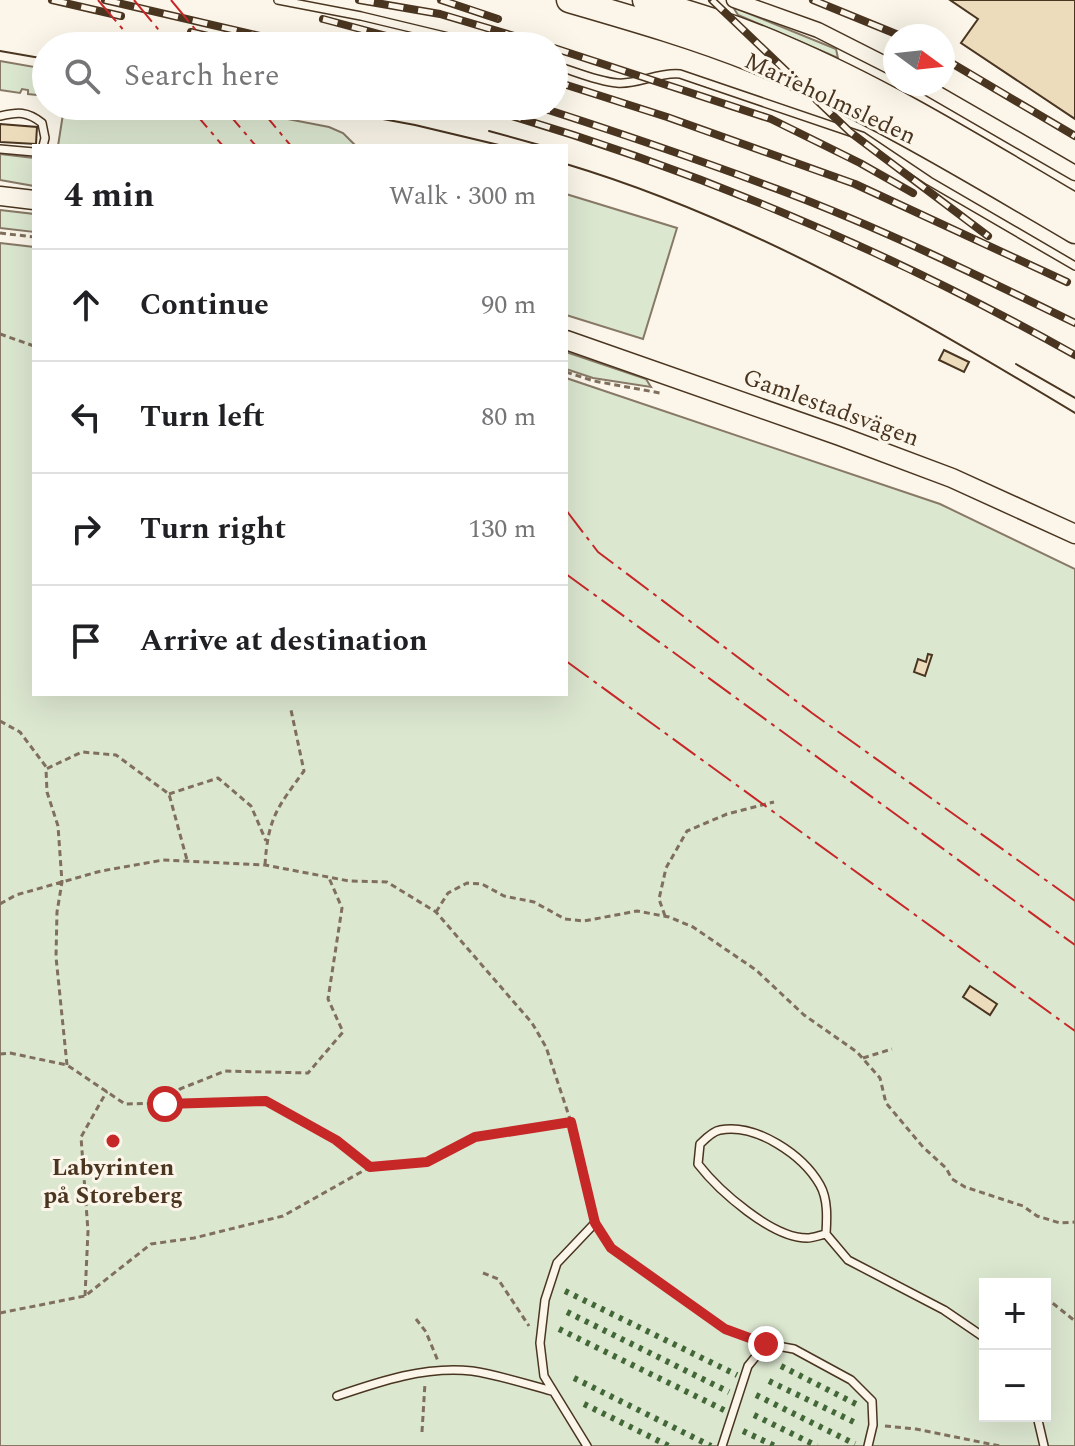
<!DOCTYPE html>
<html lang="en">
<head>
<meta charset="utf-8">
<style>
	:root { --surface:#fff; --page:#f2f2f2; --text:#202124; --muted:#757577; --line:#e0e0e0 }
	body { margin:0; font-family:Spectral,serif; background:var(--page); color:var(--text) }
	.controls { position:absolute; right:24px; bottom:24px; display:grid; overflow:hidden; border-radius:0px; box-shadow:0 8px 32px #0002 }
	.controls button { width:72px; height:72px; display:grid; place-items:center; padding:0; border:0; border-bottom:2px solid var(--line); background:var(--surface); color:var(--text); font:40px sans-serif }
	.compass { position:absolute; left:883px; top:24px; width:72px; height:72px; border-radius:50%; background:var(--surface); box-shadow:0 8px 32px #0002; rotate:105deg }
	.stop { position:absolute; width:24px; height:24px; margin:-18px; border:6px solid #c62828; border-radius:50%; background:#fff }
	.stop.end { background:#c62828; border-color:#fff; box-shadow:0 2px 8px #0008 }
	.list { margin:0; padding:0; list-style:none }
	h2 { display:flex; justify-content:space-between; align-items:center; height:104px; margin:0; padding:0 32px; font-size:34px }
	h2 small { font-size:26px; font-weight:400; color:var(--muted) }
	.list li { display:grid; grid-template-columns:52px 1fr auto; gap:24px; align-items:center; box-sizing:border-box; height:112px; padding:0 32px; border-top:2px solid var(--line) }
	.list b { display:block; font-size:30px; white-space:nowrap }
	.list em { font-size:26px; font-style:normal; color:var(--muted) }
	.icon { flex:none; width:44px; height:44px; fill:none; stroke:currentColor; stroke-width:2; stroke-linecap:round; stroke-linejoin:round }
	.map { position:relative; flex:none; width:1075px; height:1446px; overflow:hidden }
	.search { position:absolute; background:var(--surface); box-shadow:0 8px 32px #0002; left:32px; top:32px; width:536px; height:88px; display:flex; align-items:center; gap:20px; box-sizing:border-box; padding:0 28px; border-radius:44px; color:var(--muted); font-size:30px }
	.panel { position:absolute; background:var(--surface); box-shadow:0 8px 32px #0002; left:32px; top:144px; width:536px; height:552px; border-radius:0px }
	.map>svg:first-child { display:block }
	.green { fill:#dce7d0; stroke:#887966; stroke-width:2; fill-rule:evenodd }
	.building { fill:#ecdcbc; stroke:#4a3520; stroke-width:2 }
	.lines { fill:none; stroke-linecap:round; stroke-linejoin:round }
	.service-casing { stroke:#4a3520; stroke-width:10 }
	.minor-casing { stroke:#4a3520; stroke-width:17 }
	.tertiary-casing { stroke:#4a3520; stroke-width:21 }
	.trunk-casing { stroke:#4a3520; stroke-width:27 }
	.path { stroke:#7f6f5c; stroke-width:3; stroke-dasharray:6 4; stroke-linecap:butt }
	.service { stroke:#fbf6e9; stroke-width:7 }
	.minor { stroke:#fbf6e9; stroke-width:14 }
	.tertiary { stroke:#fbf6e9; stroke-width:18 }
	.trunk { stroke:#fbf6e9; stroke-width:24 }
	.tram { stroke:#4a3520; stroke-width:2 }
	.rail-casing { stroke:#4a3520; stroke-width:8 }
	.rail { stroke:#fbf6e9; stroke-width:5; stroke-dasharray:15; stroke-linecap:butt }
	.hedge { stroke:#436837; stroke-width:6; stroke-dasharray:4 6; stroke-linecap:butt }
	.power { stroke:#c62828; stroke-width:2; stroke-dasharray:28 6 4 6; stroke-linecap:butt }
	.route { stroke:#c62828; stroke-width:10 }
	.poi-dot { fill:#c62828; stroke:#fbf6e9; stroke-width:3 }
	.labels { text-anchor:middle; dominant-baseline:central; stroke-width:6; stroke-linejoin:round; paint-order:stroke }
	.street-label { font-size:24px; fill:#4a3520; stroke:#fbf6e9 }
	.poi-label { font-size:24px; font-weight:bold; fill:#4a3520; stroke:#fbf6e9 }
</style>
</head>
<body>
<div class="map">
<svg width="1075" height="1446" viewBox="0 0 1075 1446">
	<rect width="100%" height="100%" fill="#fbf6e9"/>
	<path class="green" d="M 733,7 L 836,49 L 838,58 L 738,15 Z
		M 0,61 L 46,69 L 46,96 L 28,94 L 28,90 L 22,89 L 20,93 L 0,90 Z
		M 55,106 L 220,106 L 329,127 L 343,133 L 356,146 L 58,146 L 63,114 Z
		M 0,154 L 34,158 L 34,186 L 0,180 Z
		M 566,194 L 677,228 L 643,339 L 566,315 Z
		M 0,210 L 34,214 L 34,232 L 0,228 Z
		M 0,243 L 34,247 L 34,694 L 566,694 L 566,378 L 940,504 L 1075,569 L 1075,1446 L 0,1446 ZM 985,1284 L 1045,1284 L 1045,1416 L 985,1416 Z
		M 566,352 L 646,379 L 651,387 L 593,378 L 566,369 Z"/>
	<path class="building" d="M 950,0 L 1075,0 L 1075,119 L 961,43 L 978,19 Z
		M 0,124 L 37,127 L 36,144 L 0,142 Z
		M 944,350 L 969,362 L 964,372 L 939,360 Z
		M 928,654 L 932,655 L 925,676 L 914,672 L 918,659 L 926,662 Z
		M 970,986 L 997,1004 L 990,1015 L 963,997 Z"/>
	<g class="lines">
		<g class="service-casing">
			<path id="service" d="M 278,0 L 361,16 L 486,46
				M 554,65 C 574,71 596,81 617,83 C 638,85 657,72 680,74 L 862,136 L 929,181 L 1075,266
				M 0,116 C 18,112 27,111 42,123 L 45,138 L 43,146
				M 0,149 L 34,152
				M 826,1234 C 820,1235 813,1238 807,1238 C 772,1238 719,1191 698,1164 L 700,1144 C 705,1139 713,1131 720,1130 C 756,1123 803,1155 820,1185 C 828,1199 827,1218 826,1234 L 848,1260 L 944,1310 L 985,1338
				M 337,1396 C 381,1381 425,1366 472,1371 C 499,1375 526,1384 552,1391
				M 1037,1416 L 1044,1446
				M 587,1446 L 544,1376 L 540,1343 L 545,1300 L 557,1263 L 595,1223
				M 722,1446 L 748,1366 L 766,1344 L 794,1349 L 851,1380 L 872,1401 L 873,1425 L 868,1446"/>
		</g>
		<g class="minor-casing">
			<path id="minor" d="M 734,0 L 818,30 L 895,69
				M 921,84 L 1075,173"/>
		</g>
		<g class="tertiary-casing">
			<path id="tertiary" d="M 0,196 L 34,200
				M 566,340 L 840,436 L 952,478 L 1075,534"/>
		</g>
		<g class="trunk-casing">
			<path id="trunk" d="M 569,0 C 631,18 694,36 754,60 C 866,106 971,170 1075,231
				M 645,0 C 692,14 739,28 784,48 C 885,91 980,150 1075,206"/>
		</g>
		<path class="path" d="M 0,233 L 34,237
			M 0,334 L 34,346
			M 566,372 L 594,381 L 660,393
			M 0,721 L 20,732 L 47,768
			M 169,794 L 218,778 L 251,806 L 266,841
			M 265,865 C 268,818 277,808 304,771 L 291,710
			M 0,904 L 16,895 L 101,871 L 163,860 L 265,865 L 349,881 L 387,882 L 436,912 L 532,1023 L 546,1047 L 571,1122 L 593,1213
			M 436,912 L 448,893 L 467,883 L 482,884 L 504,896 L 534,902 L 565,919 L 584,921 L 637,911 L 669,917 L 693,927 L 756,970 L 804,1015 L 857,1052 L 880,1078 L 886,1103 L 923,1147 L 946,1168 L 952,1179 L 965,1187 L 1023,1206 L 1037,1216 L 1060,1223 L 1075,1222
			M 665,916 L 659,899 L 666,868 L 687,831 L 727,814 L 774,802
			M 0,1054 L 10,1053 L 67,1065 L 125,1104 L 266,1101 L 336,1140 L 370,1167 L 427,1162 L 475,1137 L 571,1122
			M 863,1058 L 892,1049
			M 67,1065 L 56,957 L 57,912 L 62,882 L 58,826 L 47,792 L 46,769 L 82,752 L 116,755 L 169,794 L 187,860
			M 165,1104 L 180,1089 L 225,1071 L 308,1073 L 343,1032 L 328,999 L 342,908 L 329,878
			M 600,1231 L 611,1248 L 690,1306 L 725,1329 L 756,1340
			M 483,1273 L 498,1279 L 529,1326
			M 85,1296 L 88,1231 L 81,1137 L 107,1091
			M 1045,1297 L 1075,1321
			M 0,1313 L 85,1296 L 151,1244 L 194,1238 L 283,1216 L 370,1167
			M 416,1319 L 426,1332 L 438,1361
			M 885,1426 L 916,1429 L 1000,1446
			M 422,1432 L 425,1383"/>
		<use href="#service" class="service"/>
		<use href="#minor" class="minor"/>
		<use href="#tertiary" class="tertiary"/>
		<use href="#trunk" class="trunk"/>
		<path class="tram" d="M 0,51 L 46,59
			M 313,106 L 415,125 L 503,146
			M 489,131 L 543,146
			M 566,164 C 749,219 913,315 1075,413
			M 1016,364 L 1075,398"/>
		<g class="rail-casing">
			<path id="rail" d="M 52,0 L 121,16
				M 105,0 L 303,46
				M 359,0 L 440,14 L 548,46
				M 441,0 L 498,19
				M 712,0 L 850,132 L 988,236
				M 813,0 L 901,36
				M 323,19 L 424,46
				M 191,32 L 249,46
				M 554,48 L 771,119 L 860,163 L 913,193
				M 943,58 L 1075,136
				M 554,81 L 667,117 L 855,184 L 1067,282
				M 478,106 C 685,165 888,250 1075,355
				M 536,106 C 617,132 697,159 777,189 C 879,227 977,275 1075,323"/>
		</g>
		<use href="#rail" class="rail"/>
		<path class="hedge" d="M 565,1291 L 737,1375
			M 567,1312 L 729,1392
			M 559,1329 L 726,1411
			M 781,1366 L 858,1405
			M 574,1378 L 711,1446
			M 769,1381 L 854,1422
			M 756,1395 L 855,1444
			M 584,1404 L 669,1446
			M 754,1415 L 817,1446
			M 743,1431 L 775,1446"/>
		<path class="power" d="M 98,0 L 137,46
			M 134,0 L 172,46
			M 171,0 L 209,46
			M 189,106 L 223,146
			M 222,106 L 256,146
			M 258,106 L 291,146
			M 566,510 L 598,552 L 812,713 L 1075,901
			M 566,574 L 1075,945
			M 566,661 L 1075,1031"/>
	</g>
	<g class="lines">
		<path class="route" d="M 165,1104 L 266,1101 L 336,1140 L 370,1167 L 427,1162 L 475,1137 L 571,1122 L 595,1223 L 611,1248 L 725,1329 L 766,1344"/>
	</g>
	<circle class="poi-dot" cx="113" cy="1141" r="8"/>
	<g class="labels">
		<g class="street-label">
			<text transform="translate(830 99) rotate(25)">Marieholmsleden</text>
			<text transform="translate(831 408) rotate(20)">Gamlestadsvägen</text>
		</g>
		<g class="poi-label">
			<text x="113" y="1168">Labyrinten<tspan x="113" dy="28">på Storeberg</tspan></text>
		</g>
	</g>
</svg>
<div class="controls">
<button>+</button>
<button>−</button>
</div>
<svg class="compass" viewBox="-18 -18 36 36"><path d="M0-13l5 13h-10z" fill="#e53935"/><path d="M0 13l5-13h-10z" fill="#757577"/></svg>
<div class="stop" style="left:165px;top:1104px"></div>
<div class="stop end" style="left:766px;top:1344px"></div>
<div class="search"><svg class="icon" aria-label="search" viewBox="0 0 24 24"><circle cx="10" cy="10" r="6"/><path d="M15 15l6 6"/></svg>Search here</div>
<section class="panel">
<h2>4 min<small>Walk · 300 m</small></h2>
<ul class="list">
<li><svg class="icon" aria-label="ahead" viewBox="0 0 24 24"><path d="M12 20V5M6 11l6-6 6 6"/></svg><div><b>Continue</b></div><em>90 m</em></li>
<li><svg class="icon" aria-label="left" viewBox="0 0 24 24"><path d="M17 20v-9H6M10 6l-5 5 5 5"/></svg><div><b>Turn left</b></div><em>80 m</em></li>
<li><svg class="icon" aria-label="right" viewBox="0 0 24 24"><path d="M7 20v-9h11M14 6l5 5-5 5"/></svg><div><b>Turn right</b></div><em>130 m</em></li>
<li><svg class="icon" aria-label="arrive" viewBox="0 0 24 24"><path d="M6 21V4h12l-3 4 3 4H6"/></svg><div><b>Arrive at destination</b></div></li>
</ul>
</section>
</div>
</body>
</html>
